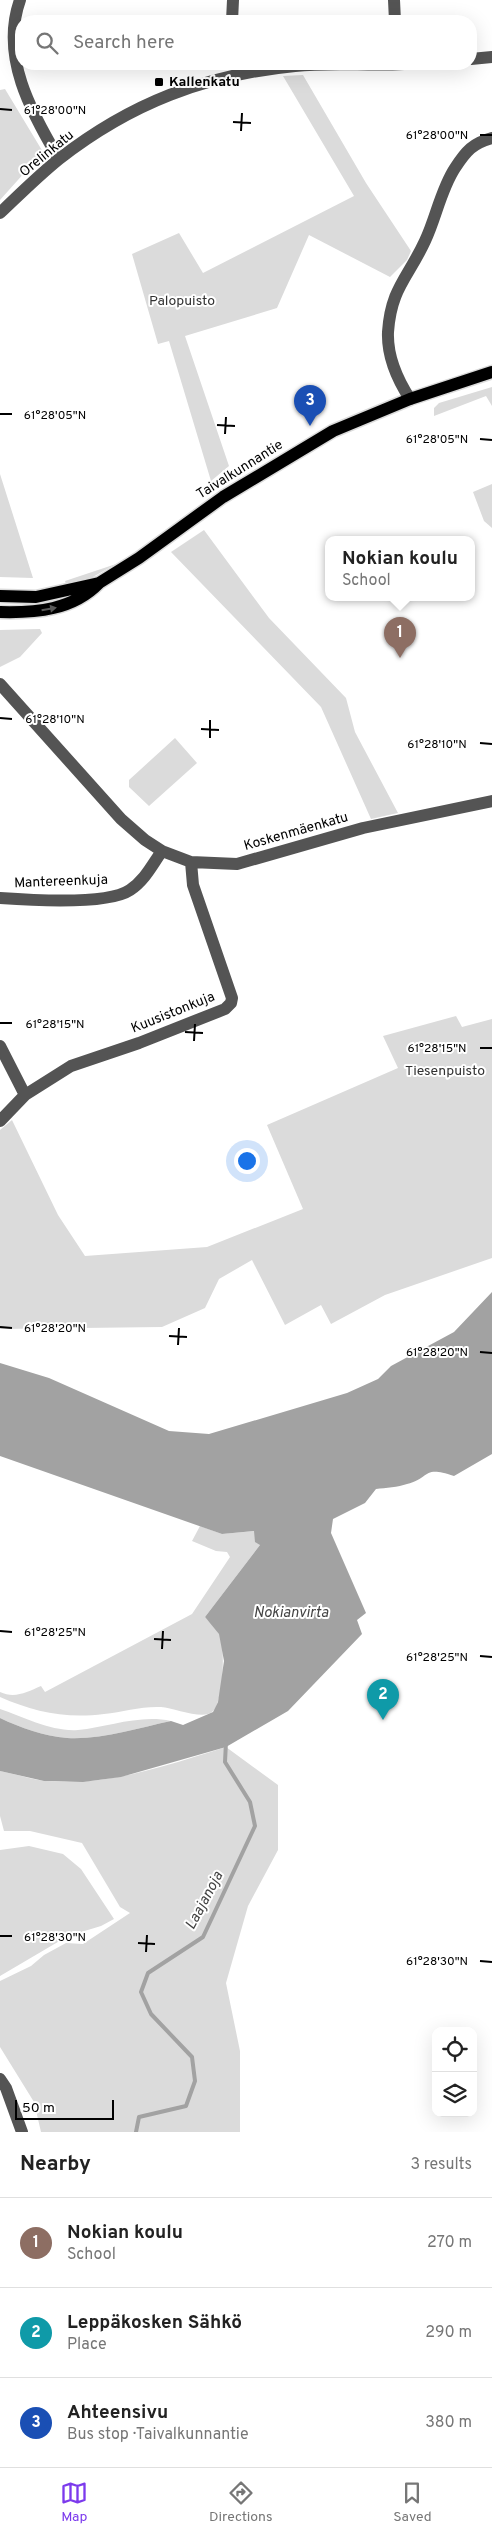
<!DOCTYPE html>
<html lang="en">
<head>
<meta charset="utf-8">
<style>
	:root { --surface:#fff; --page:#f6f6f6; --text:#222; --muted:#767676; --line:#e0e0e0; --accent:#7c3aed }
	body { margin:0; font-family:Overpass,sans-serif; background:var(--page); color:var(--text) }
	.controls { position:absolute; right:15px; bottom:15px; display:grid; overflow:hidden; border-radius:10px; box-shadow:0 5px 20px #0002 }
	.controls button { width:45px; height:45px; display:grid; place-items:center; padding:0; border:0; border-bottom:1px solid var(--line); background:var(--surface); color:var(--text); font:25px sans-serif }
	.scale { position:absolute; left:15px; bottom:12px; width:99px; box-sizing:border-box; padding-left:5px; border:2px solid #000; border-top:0; font-size:14px; line-height:18px; white-space:nowrap; color:#000; -webkit-text-stroke:4px #fff; paint-order:stroke }
	.you { position:absolute; left:246px; top:1160px; width:18px; height:18px; margin:-12px; border:4px solid #fff; border-radius:50%; background:#1a73e8; box-shadow:0 0 0 8px #1a73e833 }
	.badge { display:grid; place-items:center; width:32px; height:32px; border-radius:50%; background:var(--accent); color:#fff; font-size:16px; font-weight:700 }
	.pin { position:absolute; translate:-50% -41px; filter:drop-shadow(0 1px 2px #0008) }
	.pin::after { content:''; position:absolute; top:26px; width:18px; height:15px; background:inherit; clip-path:polygon(0 0,100% 0,50% 100%) }
	.popup { position:absolute; left:325px; top:536px; width:150px; height:65px; box-sizing:border-box; display:grid; place-content:center; border-radius:10px; background:var(--surface); filter:drop-shadow(0 1px 4px #0005); font-size:16px; white-space:nowrap; color:var(--muted) }
	.popup b { font-size:19px; color:var(--text) }
	.popup::after { content:''; position:absolute; left:50%; top:100%; margin-left:-10px; border:10px solid transparent; border-top-color:var(--surface) }
	.list { margin:0; padding:0; list-style:none }
	h2 { display:flex; justify-content:space-between; align-items:center; height:65px; margin:0; padding:0 20px; font-size:21px }
	h2 small { font-size:16px; font-weight:400; color:var(--muted) }
	.list li { display:grid; grid-template-columns:32px 1fr auto; gap:15px; align-items:center; box-sizing:border-box; height:90px; padding:0 20px; border-top:1px solid var(--line) }
	.list b { display:block; font-size:19px; white-space:nowrap }
	.list p { margin:0; font-size:16px; white-space:nowrap; color:var(--muted) }
	.list em { font-size:16px; font-style:normal; color:var(--muted) }
	.icon { flex:none; width:28px; height:28px; fill:none; stroke:currentColor; stroke-width:2; stroke-linecap:round; stroke-linejoin:round }
	.map { position:relative; flex:none; width:492px; height:2132px; overflow:hidden }
	.search { position:absolute; background:var(--surface); box-shadow:0 5px 20px #0002; left:15px; right:15px; top:15px; height:55px; display:flex; align-items:center; gap:12px; box-sizing:border-box; padding:0 18px; border-radius:20px; color:var(--muted); font-size:19px }
	.sheet { height:335px; background:var(--surface) }
	nav { display:flex; justify-content:space-around; align-items:center; box-sizing:border-box; height:70px; border-top:1px solid var(--line); background:var(--surface); font-size:14px; color:var(--muted) }
	nav a { display:grid; justify-items:center; gap:2px }
	nav .on { color:var(--accent) }
	.map>svg:first-child { display:block }
	.green { fill:#dbdbdb }
	.water { fill:#a2a2a2 }
	.lines { fill:none; stroke-linecap:round; stroke-linejoin:round }
	.stream { stroke:#a2a2a2; stroke-width:4 }
	.major-casing { stroke:#dbdbdb; stroke-width:15 }
	.minor { stroke:#545454; stroke-width:12 }
	.major { stroke:#000; stroke-width:12 }
	.oneway { fill:#595959 }
	.ticks { fill:none; stroke:#000; stroke-width:2 }
	.poi-dot { fill:#000; stroke:#fff; stroke-width:2 }
	.labels { text-anchor:middle; dominant-baseline:central; stroke-width:4; stroke-linejoin:round; paint-order:stroke }
	.poi-label { font-size:14px; font-weight:bold; fill:#000; stroke:#fff; text-anchor:start }
	.street-label { font-size:14px; fill:#000; stroke:#fff }
	.park-label { font-size:14px; fill:#323232; stroke:#fff }
	.water-label { font-size:15px; font-style:italic; fill:#434343; stroke:#fff }
	.ticks-label { font-size:12px; text-anchor:middle; fill:#000; stroke:#fff; stroke-width:4; stroke-linejoin:round; paint-order:stroke }
</style>
</head>
<body>
<div class="map">
<svg width="492" height="2132" viewBox="0 0 492 2132">
	<rect width="100%" height="100%" fill="#fff"/>
	<path class="green" d="M 303,75 L 366,183 L 411,251 L 407,260 L 390,277 L 309,235 L 277,308 L 185,336 L 229,466 L 211,481 L 169,341 L 158,344 L 132,254 L 179,233 L 203,273 L 354,196 L 283,76 Z
		M 5,89 L 43,152 L 0,200 L 0,90 Z
		M 492,387 L 492,406 L 486,396 L 434,416 L 434,408 L 439,403 Z
		M 0,474 L 33,578 L 0,577 Z
		M 492,484 L 492,528 L 484,521 L 473,492 Z
		M 204,530 L 269,618 L 346,698 L 355,732 L 398,813 L 371,819 L 321,707 L 171,552 Z
		M 116,564 L 84,582 L 67,587 L 65,581 Z
		M 40,629 L 42,633 L 20,657 L 0,667 L 0,630 Z
		M 175,738 L 197,763 L 149,806 L 129,787 L 129,780 Z
		M 456,1016 L 462,1027 L 492,1019 L 492,1258 L 385,1295 L 331,1324 L 321,1305 L 285,1325 L 252,1260 L 219,1279 L 205,1308 L 162,1327 L 0,1329 L 0,1130 L 12,1120 L 58,1215 L 85,1256 L 207,1247 L 303,1209 L 267,1125 L 398,1068 L 383,1036 Z
		M 200,1526 L 222,1534 L 255,1531 L 260,1545 L 205,1617 C 209,1622 217,1628 220,1634 C 225,1648 224,1703 212,1712 C 203,1720 174,1708 161,1707 C 142,1706 123,1712 104,1714 C 66,1719 34,1712 0,1697 L 0,1692 C 15,1699 27,1692 41,1686 L 45,1692 L 192,1614 L 230,1557 L 227,1552 L 216,1551 L 192,1541 Z
		M 0,1709 C 24,1717 52,1732 78,1730 C 108,1727 140,1714 171,1721 C 138,1728 101,1740 67,1738 C 44,1736 21,1728 0,1718 Z
		M 226,1747 L 278,1785 L 278,1850 L 248,1906 L 226,1983 L 240,2051 L 240,2132 L 41,2132 L 34,2102 L 0,2047 L 0,1981 L 31,1966 L 44,1955 L 66,1943 L 83,1944 L 130,1913 L 120,1907 L 82,1843 L 30,1831 L 4,1831 L 0,1816 L 0,1771 C 15,1774 30,1779 45,1781 C 107,1787 168,1765 226,1747 Z
		M 29,1846 L 63,1854 L 81,1869 L 114,1919 L 101,1926 L 68,1936 L 0,1976 L 0,1850 Z"/>
	<path class="water" d="M 492,1292 L 492,1454 L 454,1476 C 422,1465 431,1478 407,1484 C 398,1487 386,1488 376,1489 L 365,1503 L 333,1519 L 331,1533 L 366,1613 L 357,1620 L 362,1634 L 288,1711 L 226,1747 L 121,1777 L 83,1782 L 44,1781 L 0,1771 L 0,1718 C 21,1728 44,1736 67,1738 C 101,1740 138,1728 171,1721 L 183,1725 L 213,1712 L 218,1702 L 224,1661 L 219,1634 L 205,1617 L 260,1545 L 255,1542 L 254,1531 L 222,1534 L 0,1456 L 0,1363 L 49,1378 L 169,1431 L 209,1434 L 347,1393 L 378,1379 L 391,1366 L 454,1332 Z"/>
	<g class="lines">
		<path class="stream" d="M 136,2132 L 139,2117 L 186,2106 L 195,2081 L 192,2057 L 151,2014 L 141,1992 L 148,1973 L 203,1937 L 255,1826 L 250,1802 L 225,1762 L 226,1742"/>
		<g class="major-casing">
			<path id="major" d="M 0,596 L 36,597 L 99,583 L 139,558 L 223,497 L 333,431 L 410,399 L 492,372
				M 0,612 C 36,613 73,610 99,583"/>
		</g>
		<path class="minor" d="M 20,0 C 0,56 31,112 59,159
			M 394,0 L 395,21
			M 232,21 L 233,0
			M 471,59 L 492,57
			M 0,213 C 19,195 38,176 59,159 C 131,103 204,75 295,66 C 331,62 368,66 404,64
			M 410,399 C 397,379 387,356 388,332 C 391,288 408,278 425,241 C 436,218 441,189 455,168 C 466,151 473,143 492,138
			M 0,684 L 121,819 L 145,840 L 162,851 L 191,862 L 237,864 L 363,828 L 492,801
			M 0,898 C 28,900 108,905 130,890 C 145,880 152,865 162,851
			M 0,1046 L 25,1095
			M 0,1121 L 25,1095 L 71,1066 L 139,1043 L 225,1009 L 231,1003 L 232,998 L 193,885 L 191,862
			M 0,2079 L 6,2088 L 22,2132"/>
		<use href="#major" class="major"/>
	</g>
	<defs><path id="oneway-solid" d="M-6-.8H1V-3.2L6.5 0L1 3.2V.8H-6Z" transform="scale(1.25)"/></defs>
	<use class="oneway" href="#oneway-solid" transform="translate(49 609) rotate(-10)"/>
	<path class="ticks" d="M 0,109 L 12,110M 233,122 L 251,123M 241,131 L 242,113M 480,135 L 492,135M 0,414 L 12,414M 217,425 L 235,426M 225,434 L 226,417M 480,439 L 492,440M 0,718 L 12,719M 201,729 L 219,730M 210,738 L 210,720M 480,743 L 492,744M 0,1023 L 12,1023M 185,1032 L 203,1033M 194,1041 L 195,1024M 480,1048 L 492,1048M 0,1327 L 12,1328M 169,1336 L 187,1337M 178,1345 L 179,1328M 480,1352 L 492,1353M 0,1631 L 12,1632M 154,1639 L 171,1640M 162,1649 L 163,1631M 480,1656 L 492,1657M 0,1936 L 12,1936M 138,1943 L 155,1944M 146,1952 L 147,1935M 480,1961 L 492,1962"/>
	<rect class="poi-dot" x="154" y="77" width="10" height="10" rx="2.5"/>
	<g class="labels">
		<g class="poi-label">
			<text x="169" y="82">Kallenkatu</text>
		</g>
		<g class="street-label">
			<text transform="translate(47 154) rotate(-39)">Orelinkatu</text>
			<text transform="translate(240 470) rotate(-32)">Taivalkunnantie</text>
			<text transform="translate(296 832) rotate(-16)">Koskenmäenkatu</text>
			<text transform="translate(61 882) rotate(-2)">Mantereenkuja</text>
			<text transform="translate(173 1013) rotate(-22)">Kuusistonkuja</text>
		</g>
		<g class="park-label">
			<text x="182" y="301">Palopuisto</text>
			<text x="445" y="1071">Tiesenpuisto</text>
		</g>
		<g class="water-label">
			<text x="291" y="1613">Nokianvirta</text>
			<text transform="translate(205 1901) rotate(-62)">Laajanoja</text>
		</g>
	</g>
	<g class="ticks-label">
		<text x="55" y="114">61°28'00"N</text>
		<text x="437" y="139">61°28'00"N</text>
		<text x="55" y="419">61°28'05"N</text>
		<text x="437" y="443">61°28'05"N</text>
		<text x="55" y="723">61°28'10"N</text>
		<text x="437" y="748">61°28'10"N</text>
		<text x="55" y="1028">61°28'15"N</text>
		<text x="437" y="1052">61°28'15"N</text>
		<text x="55" y="1332">61°28'20"N</text>
		<text x="437" y="1356">61°28'20"N</text>
		<text x="55" y="1636">61°28'25"N</text>
		<text x="437" y="1661">61°28'25"N</text>
		<text x="55" y="1941">61°28'30"N</text>
		<text x="437" y="1965">61°28'30"N</text>
	</g>
</svg>
<div class="controls">
<button><svg class="icon" aria-label="locate" viewBox="0 0 24 24"><circle cx="12" cy="12" r="6"/><path d="M12 2v4M12 18v4M2 12h4M18 12h4"/></svg></button>
<button><svg class="icon" aria-label="layers" viewBox="0 0 24 24"><path d="M12 4l9 5-9 5-9-5zM3 14l9 5 9-5"/></svg></button>
</div>
<div class="scale">50 m</div>
<div class="you"></div>
<div class="pin badge" style="left:400px;top:658px;background:#8d6e63">1</div>
<div class="popup"><b>Nokian koulu</b>School</div>
<div class="pin badge" style="left:383px;top:1720px;background:#0f9aa8">2</div>
<div class="pin badge" style="left:310px;top:426px;background:#1a4fb4">3</div>
<div class="search"><svg class="icon" aria-label="search" viewBox="0 0 24 24"><circle cx="10" cy="10" r="6"/><path d="M15 15l6 6"/></svg>Search here</div>
</div>
<section class="sheet">
<h2>Nearby<small>3 results</small></h2>
<ul class="list">
<li><span class="badge" style="background:#8d6e63">1</span><div><b>Nokian koulu</b><p>School</p></div><em>270 m</em></li>
<li><span class="badge" style="background:#0f9aa8">2</span><div><b>Leppäkosken Sähkö</b><p>Place</p></div><em>290 m</em></li>
<li><span class="badge" style="background:#1a4fb4">3</span><div><b>Ahteensivu</b><p>Bus stop · Taivalkunnantie</p></div><em>380 m</em></li>
</ul>
</section>
<nav>
<a class="on"><svg class="icon" aria-label="map" viewBox="0 0 24 24"><path d="M3 6l6-2 6 2 6-2v14l-6 2-6-2-6 2zM9 4v14M15 6v14"/></svg>Map</a>
<a><svg class="icon" aria-label="directions" viewBox="0 0 24 24"><path d="M12 3l9 9-9 9-9-9zM9 14v-3h6M13 9l2 2-2 2"/></svg>Directions</a>
<a><svg class="icon" aria-label="saved" viewBox="0 0 24 24"><path d="M7 4h10v16l-5-4-5 4z"/></svg>Saved</a>
</nav>
</body>
</html>
